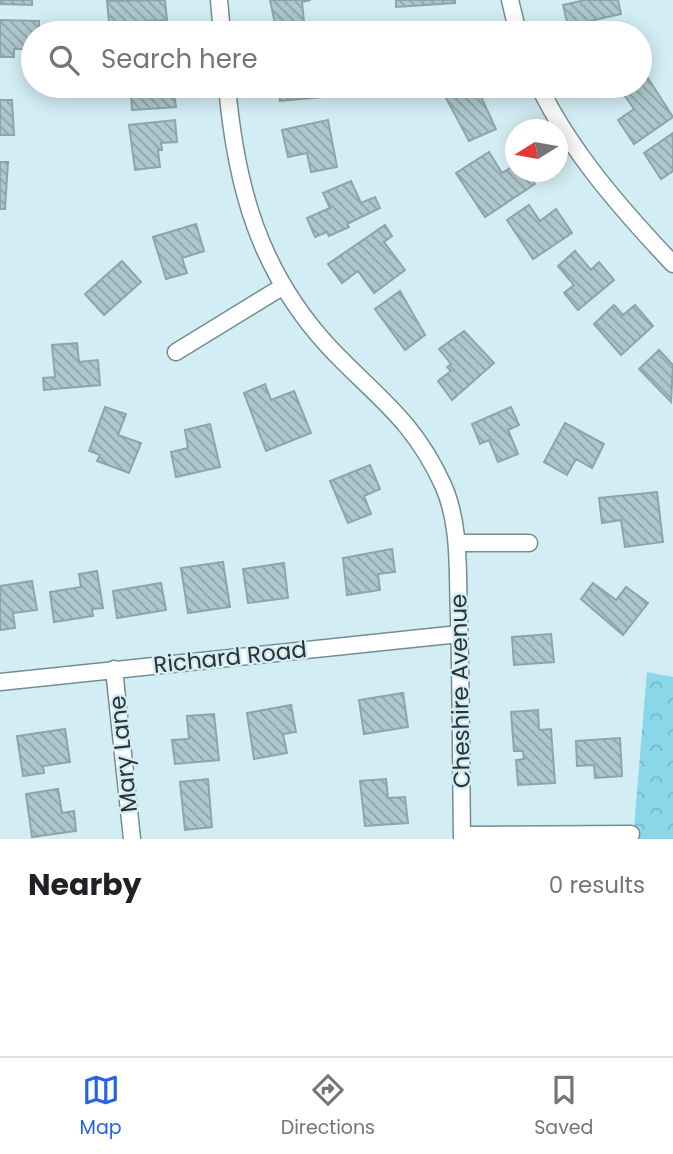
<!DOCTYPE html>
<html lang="en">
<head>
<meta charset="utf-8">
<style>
	:root { --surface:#fff; --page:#f2f2f2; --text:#202124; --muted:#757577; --line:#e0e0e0; --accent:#2563eb }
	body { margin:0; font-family:Poppins,sans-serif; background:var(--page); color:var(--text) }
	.compass { position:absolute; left:505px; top:119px; width:63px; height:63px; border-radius:50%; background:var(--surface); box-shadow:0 4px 18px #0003; rotate:259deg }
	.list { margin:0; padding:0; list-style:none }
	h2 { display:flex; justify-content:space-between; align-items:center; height:91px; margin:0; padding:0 28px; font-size:30px }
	h2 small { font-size:23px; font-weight:400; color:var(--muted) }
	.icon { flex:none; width:38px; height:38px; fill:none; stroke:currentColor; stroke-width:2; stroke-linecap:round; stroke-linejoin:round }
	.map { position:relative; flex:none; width:673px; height:839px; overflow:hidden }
	.search { position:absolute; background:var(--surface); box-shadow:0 4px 18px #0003; left:21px; right:21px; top:21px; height:77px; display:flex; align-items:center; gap:18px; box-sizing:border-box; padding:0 24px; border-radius:38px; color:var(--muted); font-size:26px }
	.sheet { height:217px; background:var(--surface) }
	nav { display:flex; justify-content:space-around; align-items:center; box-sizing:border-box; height:98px; border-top:2px solid var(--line); background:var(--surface); font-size:19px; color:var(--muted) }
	nav a { display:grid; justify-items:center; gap:4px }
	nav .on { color:var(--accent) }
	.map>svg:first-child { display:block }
	.park { fill:url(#park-crowns) }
	.building { fill:url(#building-back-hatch); stroke:#8ca5ac; stroke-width:2 }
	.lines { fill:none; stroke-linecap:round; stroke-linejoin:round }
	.minor-casing { stroke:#748d93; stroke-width:19 }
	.minor { stroke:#fff; stroke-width:16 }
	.labels { text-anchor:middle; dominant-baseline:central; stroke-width:5; stroke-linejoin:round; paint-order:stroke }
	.street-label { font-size:23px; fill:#2a3437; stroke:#d2edf4 }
</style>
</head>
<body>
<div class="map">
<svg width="673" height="839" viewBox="0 0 673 839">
	<defs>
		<pattern id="park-crowns" width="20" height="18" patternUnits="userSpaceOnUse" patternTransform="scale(1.75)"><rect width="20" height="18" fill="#8ad7ea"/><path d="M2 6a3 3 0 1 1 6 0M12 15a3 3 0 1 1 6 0" fill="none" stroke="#77b9c9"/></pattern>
		<pattern id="building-back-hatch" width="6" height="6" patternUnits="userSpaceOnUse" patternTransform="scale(1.75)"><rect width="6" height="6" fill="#adc7cd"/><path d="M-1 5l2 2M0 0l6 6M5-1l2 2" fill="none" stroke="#8da2a7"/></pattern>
	</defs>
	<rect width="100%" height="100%" fill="#d2edf4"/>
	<path class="park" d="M 647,672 L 673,677 L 673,839 L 633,839 Z"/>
	<path class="building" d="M 0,0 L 32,0 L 32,5 L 0,4 Z
		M 165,0 L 167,20 L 147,21 L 148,33 L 110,33 L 107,1 Z
		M 270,0 L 311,0 L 302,2 L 305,32 L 277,33 Z
		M 396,0 L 455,0 L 455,3 L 396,7 Z
		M 585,0 L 618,0 L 621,14 L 568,26 L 563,5 Z
		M 0,20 L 39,21 L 39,33 L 33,33 L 33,49 L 14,49 L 14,57 L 0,57 Z
		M 442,25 L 443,33 L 417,33 L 417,29 Z
		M 646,75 L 673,117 L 634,144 L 618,120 L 634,109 L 622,92 L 631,86 L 640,86 L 640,80 Z
		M 140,86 L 173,86 L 176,107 L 132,110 L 131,92 L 140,91 Z
		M 279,86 L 320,86 L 321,97 L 280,101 Z
		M 468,86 L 476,86 L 496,129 L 469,141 L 445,96 Z
		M 0,100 L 12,100 L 14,135 L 0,135 Z
		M 175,120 L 177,142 L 161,143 L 162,150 L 158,150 L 160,167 L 135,170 L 129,125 Z
		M 328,120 L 337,167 L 311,172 L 307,153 L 288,157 L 282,130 Z
		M 673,133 L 673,171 L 661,179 L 644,153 Z
		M 489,152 L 502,173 L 516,164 L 516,172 L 526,172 L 535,184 L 485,217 L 456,173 Z
		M 0,162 L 8,162 L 5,209 L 0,209 Z
		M 351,181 L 361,203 L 375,197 L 380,208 L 347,224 L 349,227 L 329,236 L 327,232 L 315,237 L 307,218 L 330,208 L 323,193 Z
		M 529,205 L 540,221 L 556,209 L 572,233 L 533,259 L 507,220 Z
		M 196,224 L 204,251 L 182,258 L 187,273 L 166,279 L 153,237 Z
		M 385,225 L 392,236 L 384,242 L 405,270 L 374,293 L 358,271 L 342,283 L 328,264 Z
		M 575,251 L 591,270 L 599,262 L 614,280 L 578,310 L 564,293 L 574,285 L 558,266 Z
		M 122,261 L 141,282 L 104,315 L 85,294 Z
		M 400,291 L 425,335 L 405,350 L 375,309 Z
		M 614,305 L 623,315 L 635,305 L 653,326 L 621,355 L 594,324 Z
		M 464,331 L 494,363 L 452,400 L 438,381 L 451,371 L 447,367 L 451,364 L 439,349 Z
		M 77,343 L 79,362 L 98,360 L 100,385 L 44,390 L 43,378 L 55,377 L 52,345 Z
		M 659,350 L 673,365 L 671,402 L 639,369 Z
		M 265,384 L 271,400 L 294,391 L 311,433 L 266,451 L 244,393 Z
		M 105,407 L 126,414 L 118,435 L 141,443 L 129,473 L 97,461 L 100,455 L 89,451 Z
		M 511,407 L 519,425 L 508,430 L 518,454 L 498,462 L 489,440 L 480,444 L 472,424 Z
		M 565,423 L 604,444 L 592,468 L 576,459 L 567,475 L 544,462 Z
		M 210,424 L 220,467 L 176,477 L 171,452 L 188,448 L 185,430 Z
		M 370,465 L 380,489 L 364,496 L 371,514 L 348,523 L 330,481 Z
		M 657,492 L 663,542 L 625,547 L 621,520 L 602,523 L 599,498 Z
		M 392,549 L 395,572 L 378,574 L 380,590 L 347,595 L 343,558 Z
		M 223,562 L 230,607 L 188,613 L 181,568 Z
		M 284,563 L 288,598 L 248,603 L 243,569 Z
		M 97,571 L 103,608 L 92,609 L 93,616 L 54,622 L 50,592 L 81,587 L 79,574 Z
		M 32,581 L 37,610 L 13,613 L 15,628 L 0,630 L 0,586 Z
		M 161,583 L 166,610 L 117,618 L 113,591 Z
		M 593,583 L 616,600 L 626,587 L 648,603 L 623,635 L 581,599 Z
		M 551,634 L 554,662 L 514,665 L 512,637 Z
		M 403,693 L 408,727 L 364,734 L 359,700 Z
		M 291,705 L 296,732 L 283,734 L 287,753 L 254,759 L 247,713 Z
		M 538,710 L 539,730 L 551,729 L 555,783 L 518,785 L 516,760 L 524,759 L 523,751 L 514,751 L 511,712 Z
		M 214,714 L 219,760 L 175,764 L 172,740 L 189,739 L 187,716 Z
		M 65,729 L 70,762 L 43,766 L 44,773 L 23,776 L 17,736 Z
		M 620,738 L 622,776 L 595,778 L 594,765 L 577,766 L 576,741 Z
		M 208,779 L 212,827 L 185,830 L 180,782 Z
		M 386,779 L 388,798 L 405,797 L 408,823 L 365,826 L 360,781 Z
		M 58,789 L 62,813 L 74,811 L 76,831 L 32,837 L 26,794 Z"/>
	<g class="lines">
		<g class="minor-casing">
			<path id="minor" d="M 219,0 L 222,33
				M 510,0 L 518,33
				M 227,86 C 236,187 259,271 329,347 C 376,397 413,419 443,485 C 461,525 457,573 459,616 C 461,690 461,765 462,839
				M 539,86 C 570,151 623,211 673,264
				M 176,352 L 282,287
				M 457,543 L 529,543
				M 114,669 L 132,839
				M 0,682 L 459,634
				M 462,835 L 631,834"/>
		</g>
		<use href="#minor" class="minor"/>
	</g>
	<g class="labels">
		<g class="street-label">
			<text transform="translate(230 657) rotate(-6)">Richard Road</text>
			<text transform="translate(460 691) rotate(-91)">Cheshire Avenue</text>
			<text transform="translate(123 754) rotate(-96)">Mary Lane</text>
		</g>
	</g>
</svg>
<svg class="compass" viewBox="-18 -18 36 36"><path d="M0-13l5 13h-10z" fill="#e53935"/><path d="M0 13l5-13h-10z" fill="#757577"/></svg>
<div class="search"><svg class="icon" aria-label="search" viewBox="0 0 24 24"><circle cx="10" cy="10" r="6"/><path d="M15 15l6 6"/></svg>Search here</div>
</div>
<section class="sheet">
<h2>Nearby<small>0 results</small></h2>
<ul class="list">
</ul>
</section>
<nav>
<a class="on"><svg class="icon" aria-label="map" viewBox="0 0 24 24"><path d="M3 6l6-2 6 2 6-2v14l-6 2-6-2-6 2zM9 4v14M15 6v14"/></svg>Map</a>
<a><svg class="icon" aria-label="directions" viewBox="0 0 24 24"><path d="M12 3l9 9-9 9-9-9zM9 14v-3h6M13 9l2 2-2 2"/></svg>Directions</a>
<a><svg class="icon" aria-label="saved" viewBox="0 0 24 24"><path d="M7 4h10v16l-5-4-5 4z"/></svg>Saved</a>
</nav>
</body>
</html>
